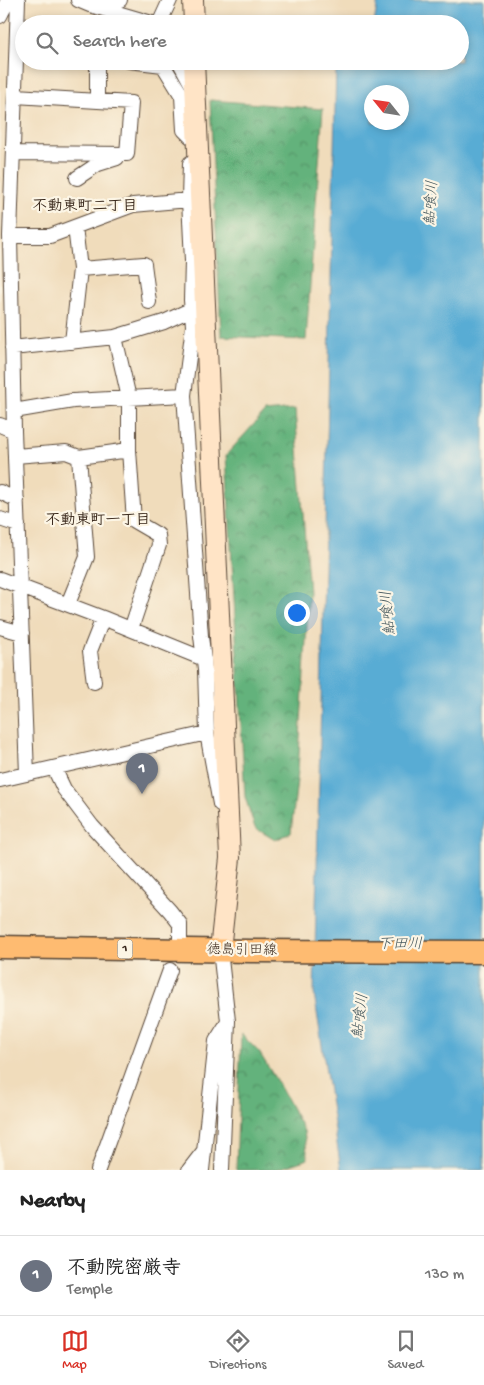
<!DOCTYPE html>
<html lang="en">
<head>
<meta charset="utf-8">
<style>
	:root { --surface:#fff; --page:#f2f2f2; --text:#222; --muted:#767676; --line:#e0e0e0; --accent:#d93025 }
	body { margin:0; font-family:"Gochi Hand","Klee One",sans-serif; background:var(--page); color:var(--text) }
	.compass { position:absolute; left:364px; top:85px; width:45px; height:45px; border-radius:50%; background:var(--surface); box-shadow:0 2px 8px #0003; rotate:300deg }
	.you { position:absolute; left:296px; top:612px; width:18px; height:18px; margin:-12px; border:4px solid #fff; border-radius:50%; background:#1a73e8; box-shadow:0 0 0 8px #1a73e833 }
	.badge { display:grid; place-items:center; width:32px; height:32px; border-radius:50%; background:var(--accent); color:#fff; font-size:16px; font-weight:700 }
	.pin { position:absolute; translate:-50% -41px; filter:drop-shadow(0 1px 2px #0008) }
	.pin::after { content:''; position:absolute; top:26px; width:18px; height:15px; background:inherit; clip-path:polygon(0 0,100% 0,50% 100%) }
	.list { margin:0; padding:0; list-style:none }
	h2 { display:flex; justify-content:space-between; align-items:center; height:65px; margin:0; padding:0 20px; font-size:21px }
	h2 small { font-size:16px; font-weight:400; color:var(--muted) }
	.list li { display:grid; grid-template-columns:32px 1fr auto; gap:15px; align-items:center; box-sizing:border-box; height:80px; padding:0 20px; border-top:1px solid var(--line) }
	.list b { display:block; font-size:19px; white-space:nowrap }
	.list p { margin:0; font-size:16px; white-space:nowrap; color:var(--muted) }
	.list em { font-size:16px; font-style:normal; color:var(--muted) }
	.icon { flex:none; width:28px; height:28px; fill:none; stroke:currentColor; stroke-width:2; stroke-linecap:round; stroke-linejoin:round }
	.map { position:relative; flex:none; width:484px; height:1170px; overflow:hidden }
	.search { position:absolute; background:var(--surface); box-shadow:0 2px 8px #0003; left:15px; right:15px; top:15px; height:55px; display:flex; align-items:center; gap:12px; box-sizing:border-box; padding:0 18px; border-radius:28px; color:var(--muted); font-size:19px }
	.sheet { height:145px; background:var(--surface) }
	nav { display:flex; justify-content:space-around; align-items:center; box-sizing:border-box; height:70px; border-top:1px solid var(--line); background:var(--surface); font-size:14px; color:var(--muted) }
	nav a { display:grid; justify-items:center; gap:2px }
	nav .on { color:var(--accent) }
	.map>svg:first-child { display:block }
	.forest { fill:url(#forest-crowns); stroke:#4f6e4d }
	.water { fill:#58acd4; stroke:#4a6b79; fill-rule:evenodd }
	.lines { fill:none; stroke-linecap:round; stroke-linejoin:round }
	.street-casing { stroke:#564536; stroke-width:16 }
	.secondary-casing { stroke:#564536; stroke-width:22 }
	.primary-casing { stroke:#564536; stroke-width:25 }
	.street { stroke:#fff; stroke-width:14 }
	.secondary { stroke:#ffe4c6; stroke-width:20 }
	.primary { stroke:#febb71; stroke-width:22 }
	.labels { text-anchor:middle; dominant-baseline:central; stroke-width:4.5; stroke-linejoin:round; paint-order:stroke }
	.shield { fill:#fcf5e5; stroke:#75675a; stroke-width:1 }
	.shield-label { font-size:12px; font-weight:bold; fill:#3b2a1e }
	.street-label { font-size:14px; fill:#3b2a1e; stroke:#fcf5e5 }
	.water-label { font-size:15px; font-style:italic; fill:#45585e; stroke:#fcf5e5 }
	.neighbourhood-label { font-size:15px; font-weight:bold; fill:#3b2a1e; stroke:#fcf5e5 }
</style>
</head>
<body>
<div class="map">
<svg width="484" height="1170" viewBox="0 0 484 1170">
	<defs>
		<pattern id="forest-crowns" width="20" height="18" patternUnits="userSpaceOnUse" patternTransform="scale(1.25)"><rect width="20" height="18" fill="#63b27c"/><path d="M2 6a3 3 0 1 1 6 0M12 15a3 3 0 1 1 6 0" fill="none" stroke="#539165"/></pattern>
	</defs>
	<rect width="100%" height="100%" fill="#fcf5e5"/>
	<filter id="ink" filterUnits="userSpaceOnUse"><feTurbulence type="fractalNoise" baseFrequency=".02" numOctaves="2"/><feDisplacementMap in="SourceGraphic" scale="10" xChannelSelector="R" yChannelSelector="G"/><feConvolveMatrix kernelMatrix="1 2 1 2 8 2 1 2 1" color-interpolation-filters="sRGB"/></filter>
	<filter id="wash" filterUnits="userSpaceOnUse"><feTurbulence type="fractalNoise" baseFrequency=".0096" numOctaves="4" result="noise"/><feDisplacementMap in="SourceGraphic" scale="20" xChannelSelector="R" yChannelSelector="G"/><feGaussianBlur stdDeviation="1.12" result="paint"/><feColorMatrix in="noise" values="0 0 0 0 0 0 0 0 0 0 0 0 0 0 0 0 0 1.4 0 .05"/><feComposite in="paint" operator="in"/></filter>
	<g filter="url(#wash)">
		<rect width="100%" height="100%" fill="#f0dcbb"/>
		<path class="forest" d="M 210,100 L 323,109 L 306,340 L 221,336 Z
			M 295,409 L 309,592 L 298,771 L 291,833 L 275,840 L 255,828 L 245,797 L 226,455 L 265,412 Z
			M 241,1034 L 259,1052 L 278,1083 L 304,1131 L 308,1159 L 275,1170 L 236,1170 Z"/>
		<path class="water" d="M 378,0 L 484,0 L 484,1170 L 341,1170 L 314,993 L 336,66 L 369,61 L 460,61 L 460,24 L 374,24 ZM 372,92 L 402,92 L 402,122 L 372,122 Z"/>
	</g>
	<g filter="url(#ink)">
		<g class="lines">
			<g class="street-casing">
				<path id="street" d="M 18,0 L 10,236 L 14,431 L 27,774
					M 78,0 L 90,5 L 155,24
					M 93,4 L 120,0
					M 0,16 L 8,0
					M 159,24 L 170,0
					M 129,61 L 163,65 L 182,96 L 184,130 L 191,137
					M 179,61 L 193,87
					M 97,101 L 97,61
					M 13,153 L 127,154 L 131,103 L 15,96
					M 190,163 L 189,200 L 192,261 L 191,300 L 193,326 L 184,395 L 201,636 L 205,669 L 207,733 L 220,804
					M 77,178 L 98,164 L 117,158
					M 10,236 L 50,236 L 133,205 L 189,200
					M 80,269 L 144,264 L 149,302
					M 115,337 L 129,398 L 129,450 L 134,521 L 158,535 L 159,545 L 131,629
					M 72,342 L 80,269 L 75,227
					M 12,348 L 115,337 L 164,322 L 192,309
					M 14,411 L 73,401 L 184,395
					M 0,425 L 14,431
					M 15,456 L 66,452 L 79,457 L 129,450
					M 0,492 L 17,500
					M 0,519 L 18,525
					M 0,579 L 103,618 L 204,659
					M 68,604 L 87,557 L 79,457
					M 0,627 L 22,633
					M 94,682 L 90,651 L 103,618
					M 54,768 L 64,789 L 92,826 L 170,911 L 180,924 L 180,940
					M 0,780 L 207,733
					M 220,950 L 228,1021 L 222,1170
					M 98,1170 L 170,970
					M 189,1170 L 203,1152
					M 202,1170 L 216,1041 L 228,1022"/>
			</g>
			<g class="secondary-casing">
				<path id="secondary" d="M 193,0 L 194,24
					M 194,61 L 230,858 L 220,950"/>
			</g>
			<g class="primary-casing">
				<path id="primary" d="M 0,947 L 251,951 L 484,952"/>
			</g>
			<use href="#street" class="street"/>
			<use href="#secondary" class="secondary"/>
			<use href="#primary" class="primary"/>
		</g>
	</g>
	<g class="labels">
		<rect class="shield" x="117.5" y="939.5" width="15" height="19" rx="4"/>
		<g class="shield-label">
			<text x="125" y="949">1</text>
		</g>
		<g class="street-label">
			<text transform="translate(242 951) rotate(1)">徳島引田線</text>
		</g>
		<g class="water-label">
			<text transform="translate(432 203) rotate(-86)">鮎喰川</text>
			<text transform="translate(389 613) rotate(-96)">鮎喰川</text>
			<text x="400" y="945">下田川</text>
			<text transform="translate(361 1016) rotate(-83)">鮎喰川</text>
		</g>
		<g class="neighbourhood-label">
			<text x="85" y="207">不動東町二丁目</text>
			<text x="98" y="521">不動東町一丁目</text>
		</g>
	</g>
</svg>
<svg class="compass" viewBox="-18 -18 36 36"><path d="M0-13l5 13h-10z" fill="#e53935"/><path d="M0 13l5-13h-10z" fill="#767676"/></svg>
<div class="you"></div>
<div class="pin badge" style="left:142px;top:794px;background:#6b7280">1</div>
<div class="search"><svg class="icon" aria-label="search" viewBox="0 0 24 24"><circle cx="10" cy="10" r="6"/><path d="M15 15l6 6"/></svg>Search here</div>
</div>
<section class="sheet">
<h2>Nearby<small></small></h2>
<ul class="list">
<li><span class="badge" style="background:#6b7280">1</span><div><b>不動院密厳寺</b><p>Temple</p></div><em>130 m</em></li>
</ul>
</section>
<nav>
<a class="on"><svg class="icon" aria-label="map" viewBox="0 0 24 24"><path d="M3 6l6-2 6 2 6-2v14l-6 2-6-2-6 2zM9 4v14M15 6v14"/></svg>Map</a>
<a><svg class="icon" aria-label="directions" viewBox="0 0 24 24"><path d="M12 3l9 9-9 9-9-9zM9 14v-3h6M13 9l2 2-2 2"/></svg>Directions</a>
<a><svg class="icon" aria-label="saved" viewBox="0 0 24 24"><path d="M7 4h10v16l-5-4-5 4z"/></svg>Saved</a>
</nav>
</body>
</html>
